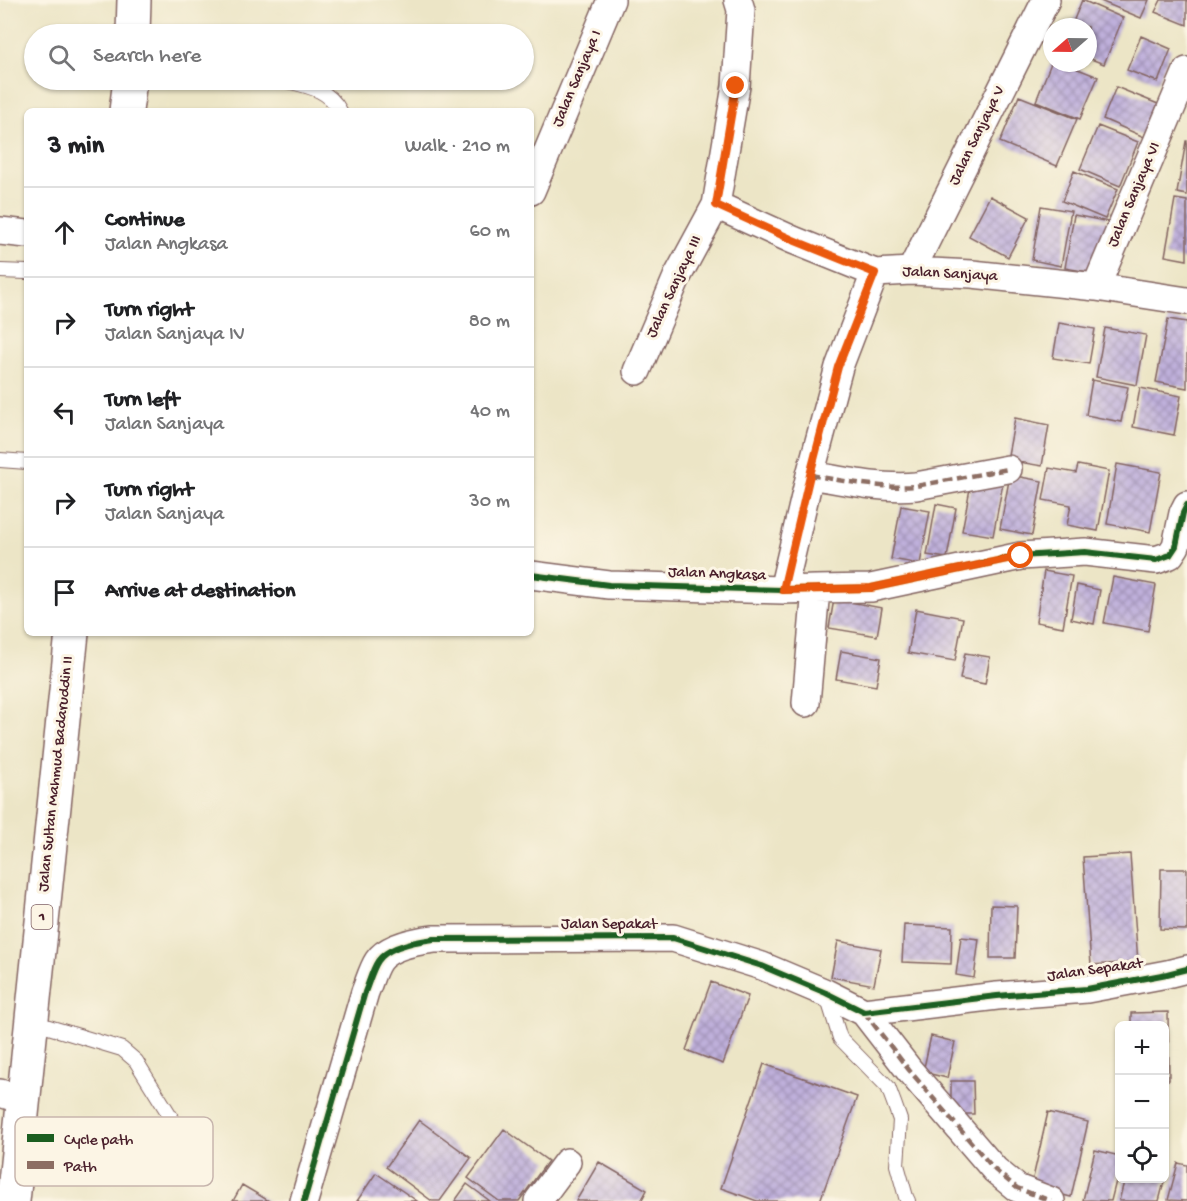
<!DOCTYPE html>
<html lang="en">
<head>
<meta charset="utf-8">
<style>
	:root { --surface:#fff; --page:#f2f2f2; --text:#202124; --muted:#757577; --line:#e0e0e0 }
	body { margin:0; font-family:"Gochi Hand",sans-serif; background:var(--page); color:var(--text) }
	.controls { position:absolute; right:18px; bottom:18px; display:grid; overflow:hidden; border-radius:9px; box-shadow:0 2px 4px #0004 }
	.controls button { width:54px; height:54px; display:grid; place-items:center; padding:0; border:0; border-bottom:2px solid var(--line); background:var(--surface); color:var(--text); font:30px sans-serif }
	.compass { position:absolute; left:1043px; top:18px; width:54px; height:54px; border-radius:50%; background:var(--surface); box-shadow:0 2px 4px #0004; rotate:250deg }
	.stop { position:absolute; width:18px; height:18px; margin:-14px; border:4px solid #ea580c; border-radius:50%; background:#fff }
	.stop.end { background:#ea580c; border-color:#fff; box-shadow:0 2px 6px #0008 }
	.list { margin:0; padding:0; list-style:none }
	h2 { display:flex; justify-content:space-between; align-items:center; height:78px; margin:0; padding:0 24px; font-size:26px }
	h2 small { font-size:20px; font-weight:400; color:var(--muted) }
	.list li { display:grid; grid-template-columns:39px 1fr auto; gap:18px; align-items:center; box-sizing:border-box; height:90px; padding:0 24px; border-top:2px solid var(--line) }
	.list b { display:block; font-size:22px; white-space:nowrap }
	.list p { margin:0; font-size:20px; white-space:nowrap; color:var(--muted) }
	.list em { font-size:20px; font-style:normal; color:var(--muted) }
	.icon { flex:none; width:33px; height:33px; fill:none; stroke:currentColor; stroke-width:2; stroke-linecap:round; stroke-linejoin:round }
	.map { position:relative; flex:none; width:1187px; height:1201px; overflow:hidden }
	.search { position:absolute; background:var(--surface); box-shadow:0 2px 4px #0004; left:24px; top:24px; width:510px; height:66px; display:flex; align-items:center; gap:15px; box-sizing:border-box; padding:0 21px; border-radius:33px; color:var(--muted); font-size:22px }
	.panel { position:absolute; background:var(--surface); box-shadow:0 2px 4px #0004; left:24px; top:108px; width:510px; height:528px; border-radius:9px }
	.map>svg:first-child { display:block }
	.building { fill:url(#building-cross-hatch) }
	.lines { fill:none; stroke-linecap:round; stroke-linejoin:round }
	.lane-casing { stroke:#836461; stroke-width:16 }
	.street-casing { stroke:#836461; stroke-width:30 }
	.highway-casing { stroke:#836461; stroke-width:36 }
	.lane { stroke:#fff; stroke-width:14 }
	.street { stroke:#fff; stroke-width:27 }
	.highway { stroke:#fff; stroke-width:33 }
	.quiet { stroke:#8d6e63; stroke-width:4.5; stroke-dasharray:9 4.5; stroke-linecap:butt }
	.cycleway-casing { stroke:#fcf5e5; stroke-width:10 }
	.cycleway { stroke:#1b5e20; stroke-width:6 }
	.route { stroke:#ea580c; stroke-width:8 }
	.labels { text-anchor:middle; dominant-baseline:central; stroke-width:6; stroke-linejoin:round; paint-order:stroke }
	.shield { fill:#fcf5e5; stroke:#7f5f63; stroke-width:1.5 }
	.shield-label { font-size:15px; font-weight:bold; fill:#4a1f2b }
	.street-label { font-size:16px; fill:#4a1f2b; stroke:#fcf5e5 }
	.key { fill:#fcf5e5; stroke:#c7b5ad; stroke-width:1.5 }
	.key-label { font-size:16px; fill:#4a1f2b }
</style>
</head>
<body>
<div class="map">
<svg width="1187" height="1201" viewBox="0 0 1187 1201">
	<defs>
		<pattern id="building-cross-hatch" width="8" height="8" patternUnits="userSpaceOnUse" patternTransform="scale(1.5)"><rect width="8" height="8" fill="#bfb0db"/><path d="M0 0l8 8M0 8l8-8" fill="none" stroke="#9d8fb2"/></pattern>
	</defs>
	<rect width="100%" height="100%" fill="#fcf5e5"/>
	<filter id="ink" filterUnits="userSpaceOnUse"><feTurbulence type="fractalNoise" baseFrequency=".0167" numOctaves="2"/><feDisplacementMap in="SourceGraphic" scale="12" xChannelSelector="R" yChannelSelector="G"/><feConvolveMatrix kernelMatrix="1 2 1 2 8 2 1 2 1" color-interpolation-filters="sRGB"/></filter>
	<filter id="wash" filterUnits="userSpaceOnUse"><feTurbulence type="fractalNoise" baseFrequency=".008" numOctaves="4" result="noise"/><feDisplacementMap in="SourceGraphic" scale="24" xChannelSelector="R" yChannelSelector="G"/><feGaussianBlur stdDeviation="1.35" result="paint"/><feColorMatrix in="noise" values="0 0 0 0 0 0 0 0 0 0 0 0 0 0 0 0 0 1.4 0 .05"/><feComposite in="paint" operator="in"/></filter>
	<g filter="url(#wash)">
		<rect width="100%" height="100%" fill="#ece5c6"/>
		<g id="blocks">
			<path class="building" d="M 1082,0 L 1123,18 L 1104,64 L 1088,58 L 1088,27 L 1071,27 Z
				M 1098,0 L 1149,0 L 1141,18 Z
				M 1161,0 L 1187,0 L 1187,25 L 1155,12 Z
				M 1141,36 L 1171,49 L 1158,82 L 1127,70 Z
				M 1051,63 L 1063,63 L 1098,77 L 1080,119 L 1036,101 Z
				M 1116,87 L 1158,104 L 1144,137 L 1103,119 Z
				M 1019,96 L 1077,119 L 1057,166 L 1000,142 Z
				M 1098,126 L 1138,142 L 1120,186 L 1080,169 Z
				M 1186,141 L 1187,141 L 1187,195 L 1177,193 Z
				M 1074,171 L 1118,189 L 1105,219 L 1062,201 Z
				M 990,196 L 1029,217 L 1008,257 L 969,236 Z
				M 1175,199 L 1187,201 L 1187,260 L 1165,256 Z
				M 1041,206 L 1071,211 L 1061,266 L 1032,260 Z
				M 1074,215 L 1109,222 L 1100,274 L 1065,268 Z
				M 1168,319 L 1187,322 L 1187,388 L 1156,382 Z
				M 1059,323 L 1095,329 L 1089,364 L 1053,358 Z
				M 1105,328 L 1146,335 L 1137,385 L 1096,377 Z
				M 1092,380 L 1128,387 L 1121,422 L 1086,415 Z
				M 1140,388 L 1181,396 L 1174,435 L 1133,427 Z
				M 1015,418 L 1049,425 L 1042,466 L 1007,460 Z
				M 1117,464 L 1161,472 L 1150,532 L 1107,524 Z
				M 1078,465 L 1109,471 L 1098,531 L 1067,525 L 1071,505 L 1043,500 L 1049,468 L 1076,473 Z
				M 1010,475 L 1042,481 L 1032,535 L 1000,529 Z
				M 972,478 L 1003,483 L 993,536 L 962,531 Z
				M 936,504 L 956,508 L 947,558 L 927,555 Z
				M 901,506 L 930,511 L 920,564 L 891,559 Z
				M 1044,571 L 1072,576 L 1063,627 L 1036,622 Z
				M 1113,577 L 1156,585 L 1148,631 L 1104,623 Z
				M 1077,585 L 1100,590 L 1094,624 L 1071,619 Z
				M 834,599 L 882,608 L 877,636 L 829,628 Z
				M 916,609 L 963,618 L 955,661 L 908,653 Z
				M 841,651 L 881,658 L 876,686 L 836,679 Z
				M 965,653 L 990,657 L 985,684 L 960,679 Z
				M 1130,854 L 1138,962 L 1091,965 L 1083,857 Z
				M 1161,869 L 1187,869 L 1187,930 L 1160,929 Z
				M 991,905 L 1017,906 L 1015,958 L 990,958 Z
				M 904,925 L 952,927 L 951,964 L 902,962 Z
				M 961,937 L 979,939 L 974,978 L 956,975 Z
				M 838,941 L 881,949 L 874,985 L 831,977 Z
				M 711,982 L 748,996 L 723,1064 L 686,1050 Z
				M 1168,1012 L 1169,1080 L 1164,1080 L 1164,1026 L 1131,1026 L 1131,1013 Z
				M 931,1036 L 955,1042 L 947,1078 L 923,1072 Z
				M 764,1064 L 857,1097 L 820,1201 L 757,1201 L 721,1188 Z
				M 951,1081 L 973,1081 L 974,1114 L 951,1114 Z
				M 1048,1112 L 1088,1122 L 1071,1197 L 1031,1187 Z
				M 419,1120 L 471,1158 L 440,1201 L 432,1201 L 386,1167 Z
				M 504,1129 L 548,1161 L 519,1201 L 499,1201 L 468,1178 Z
				M 1095,1150 L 1120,1156 L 1120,1165 L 1111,1201 L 1083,1200 Z
				M 599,1162 L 647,1190 L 641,1201 L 576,1201 Z
				M 1178,1163 L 1187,1165 L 1187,1201 L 1168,1200 Z
				M 376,1173 L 417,1201 L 357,1201 Z
				M 1125,1178 L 1165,1178 L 1159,1201 L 1119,1201 Z
				M 467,1184 L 490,1201 L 455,1201 Z
				M 242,1185 L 269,1201 L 233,1201 Z"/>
		</g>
	</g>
	<g filter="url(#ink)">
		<use href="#blocks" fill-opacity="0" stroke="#836461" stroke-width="1.5"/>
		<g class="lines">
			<g class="lane-casing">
				<path id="lane" d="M 283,80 C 306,86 328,88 340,111
					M 0,271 L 27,272
					M 0,460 L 27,462
					M 826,993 L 840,1038 L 888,1087 L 894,1103 L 900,1120 L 897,1165 L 906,1197 L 908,1201
					M 32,1022 L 122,1049 L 136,1061 L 174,1122"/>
			</g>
			<g class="street-casing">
				<path id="street" d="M 738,0 L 741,10 L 736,86 L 716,205 L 793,240 L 875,273 L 911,271 L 972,274 L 1096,287 L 1187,301
					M 531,191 L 611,0
					M 0,231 L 27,234
					M 911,271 L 1046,0
					M 1096,287 L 1187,71
					M 637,371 L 677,277 L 716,205
					M 810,475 C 845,481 880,489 916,486 L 1008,469
					M 531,575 L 609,585 L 783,590 L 816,589 L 871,588 L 1021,556 L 1085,552 L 1156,560 L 1170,555 L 1176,546 L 1183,513 L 1187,505
					M 783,590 L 810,475 L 839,367 L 875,273
					M 806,703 L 816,589
					M 864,1012 L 909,1070 L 995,1170 L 1017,1188 L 1051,1201
					M 0,1093 L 23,1100
					M 304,1201 L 365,992 C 369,983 372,970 378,961 C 388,946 418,941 434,939 L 673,938 L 762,966 L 826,993 L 864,1012 L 997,996 L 1087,989 L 1167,974 L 1187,969
					M 538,1201 L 567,1162"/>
			</g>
			<g class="highway-casing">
				<path id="highway" d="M 133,34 L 134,0
					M 126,111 L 130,80
					M 13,1201 L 72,633"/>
			</g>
			<use href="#lane" class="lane"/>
			<use href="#street" class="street"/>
			<use href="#highway" class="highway"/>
			<path class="quiet" d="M 810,475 C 845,481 880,489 916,486 L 1008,469
				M 864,1012 L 909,1070 L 995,1170 L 1017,1188 L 1051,1201"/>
			<g class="cycleway-casing">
				<path id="cycleway" d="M 531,575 L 609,585 L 783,590 L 816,589 L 871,588 L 1021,556 L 1085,552 L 1156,560 L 1170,555 L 1176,546 L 1183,513 L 1187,505
					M 304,1201 L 365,992 C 369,983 372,970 378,961 C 388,946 418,941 434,939 L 673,938 L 762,966 L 826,993 L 864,1012 L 997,996 L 1087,989 L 1167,974 L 1187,969"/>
			</g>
			<use href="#cycleway" class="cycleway"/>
		</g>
	</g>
	<g class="lines" filter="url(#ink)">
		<path class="route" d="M 736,86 L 716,205 L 793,240 L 875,273 L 838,367 L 810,475 L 783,590 L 871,588 L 1021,556"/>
	</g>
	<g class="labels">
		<rect class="shield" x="31.5" y="905" width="21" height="24" rx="4.5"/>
		<g class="shield-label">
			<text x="42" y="917">1</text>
		</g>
		<g class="street-label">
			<text transform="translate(578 79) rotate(-67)">Jalan Sanjaya I</text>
			<text transform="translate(978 136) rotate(-64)">Jalan Sanjaya V</text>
			<text transform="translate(1135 195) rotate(-67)">Jalan Sanjaya VI</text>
			<text transform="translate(950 275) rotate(3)">Jalan Sanjaya</text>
			<text transform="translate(675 287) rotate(-65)">Jalan Sanjaya III</text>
			<text transform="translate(717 575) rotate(2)">Jalan Angkasa</text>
			<text transform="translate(57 774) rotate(-84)">Jalan Sultan Mahmud Badaruddin II</text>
			<text x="609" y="925">Jalan Sepakat</text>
			<text transform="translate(1095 971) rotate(-8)">Jalan Sepakat</text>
		</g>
	</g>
	<rect x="15" y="1117" width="198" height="69" rx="9" class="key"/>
	<rect x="27" y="1134" width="27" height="8" fill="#1b5e20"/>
	<rect x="27" y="1161" width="27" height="8" fill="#8d6e63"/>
	<g class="key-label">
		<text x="64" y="1144">Cycle path</text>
		<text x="64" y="1171">Path</text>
	</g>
</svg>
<div class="controls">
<button>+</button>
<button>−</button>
<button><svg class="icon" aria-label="locate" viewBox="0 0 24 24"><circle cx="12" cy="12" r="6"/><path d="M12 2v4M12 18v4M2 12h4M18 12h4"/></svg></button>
</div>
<svg class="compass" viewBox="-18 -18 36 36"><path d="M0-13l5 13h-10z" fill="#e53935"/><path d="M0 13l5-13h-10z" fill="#757577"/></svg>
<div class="stop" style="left:1021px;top:556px"></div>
<div class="stop end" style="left:736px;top:86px"></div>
<div class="search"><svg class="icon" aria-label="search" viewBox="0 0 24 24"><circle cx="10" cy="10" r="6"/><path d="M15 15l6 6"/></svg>Search here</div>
<section class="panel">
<h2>3 min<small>Walk · 210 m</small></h2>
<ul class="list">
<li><svg class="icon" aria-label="ahead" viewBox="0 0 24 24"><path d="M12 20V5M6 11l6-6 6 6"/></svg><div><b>Continue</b><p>Jalan Angkasa</p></div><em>60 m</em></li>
<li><svg class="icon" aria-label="right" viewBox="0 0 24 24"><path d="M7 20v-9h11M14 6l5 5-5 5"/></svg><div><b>Turn right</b><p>Jalan Sanjaya IV</p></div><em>80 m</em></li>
<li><svg class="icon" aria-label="left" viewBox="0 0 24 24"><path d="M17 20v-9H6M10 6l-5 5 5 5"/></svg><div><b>Turn left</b><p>Jalan Sanjaya</p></div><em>40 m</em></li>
<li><svg class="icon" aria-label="right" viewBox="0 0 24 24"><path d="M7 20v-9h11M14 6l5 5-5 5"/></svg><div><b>Turn right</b><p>Jalan Sanjaya</p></div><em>30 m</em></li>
<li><svg class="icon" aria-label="arrive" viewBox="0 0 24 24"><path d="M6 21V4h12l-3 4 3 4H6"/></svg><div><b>Arrive at destination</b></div></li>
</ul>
</section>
</div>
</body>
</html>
